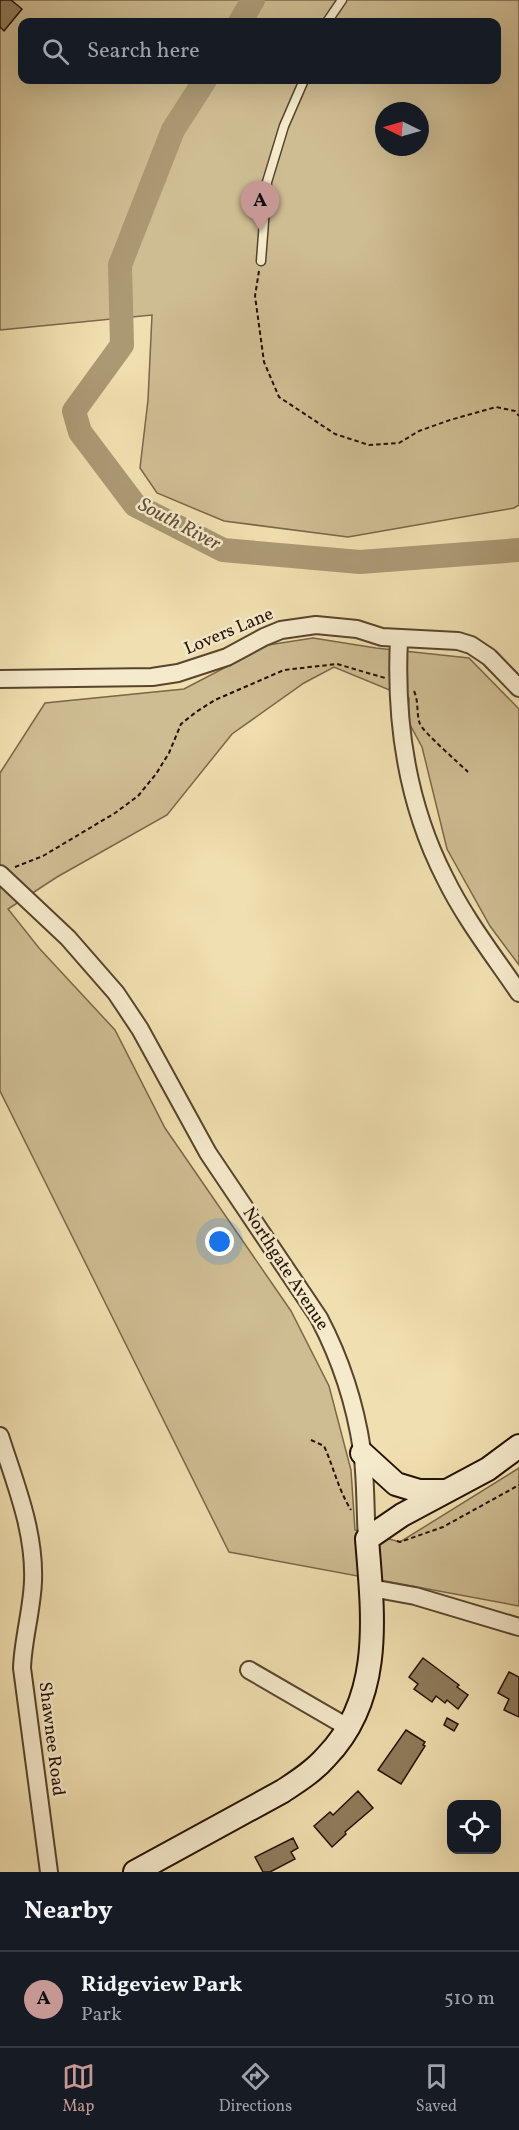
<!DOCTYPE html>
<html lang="en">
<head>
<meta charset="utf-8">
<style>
	:root { --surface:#171b24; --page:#20242c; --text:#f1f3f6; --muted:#9ea1a6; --line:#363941; --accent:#c59692 }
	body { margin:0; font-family:Vollkorn,serif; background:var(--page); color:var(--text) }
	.controls { position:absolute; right:18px; bottom:18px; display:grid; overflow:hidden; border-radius:12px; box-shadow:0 6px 24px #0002 }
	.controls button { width:54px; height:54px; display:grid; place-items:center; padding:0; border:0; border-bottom:2px solid var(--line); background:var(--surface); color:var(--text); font:30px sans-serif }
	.compass { position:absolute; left:375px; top:102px; width:54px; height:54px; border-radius:50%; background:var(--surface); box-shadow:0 6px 24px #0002; rotate:275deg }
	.you { position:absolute; left:220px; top:1242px; width:21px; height:21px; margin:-15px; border:4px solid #fff; border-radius:50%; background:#1a73e8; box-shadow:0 0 0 9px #1a73e833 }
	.badge { display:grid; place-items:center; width:39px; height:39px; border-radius:50%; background:var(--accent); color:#111; font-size:20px; font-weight:700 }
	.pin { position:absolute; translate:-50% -50px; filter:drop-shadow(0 2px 3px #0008) }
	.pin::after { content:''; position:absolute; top:32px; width:21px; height:18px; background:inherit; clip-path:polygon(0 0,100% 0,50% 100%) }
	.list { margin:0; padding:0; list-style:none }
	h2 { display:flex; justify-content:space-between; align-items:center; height:78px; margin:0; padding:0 24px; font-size:26px }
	h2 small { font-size:20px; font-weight:400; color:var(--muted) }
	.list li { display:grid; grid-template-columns:39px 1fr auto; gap:18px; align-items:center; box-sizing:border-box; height:96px; padding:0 24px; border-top:2px solid var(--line) }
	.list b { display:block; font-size:22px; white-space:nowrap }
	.list p { margin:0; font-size:20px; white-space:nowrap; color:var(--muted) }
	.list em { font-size:20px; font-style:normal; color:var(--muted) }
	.icon { flex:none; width:33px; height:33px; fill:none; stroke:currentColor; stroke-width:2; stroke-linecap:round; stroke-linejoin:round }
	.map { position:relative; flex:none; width:519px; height:1872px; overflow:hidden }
	.search { position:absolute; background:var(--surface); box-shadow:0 6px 24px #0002; left:18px; right:18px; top:18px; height:66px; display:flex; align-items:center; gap:15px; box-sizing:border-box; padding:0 21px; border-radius:12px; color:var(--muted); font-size:22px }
	.sheet { height:174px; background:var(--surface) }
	nav { display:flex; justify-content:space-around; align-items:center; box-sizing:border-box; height:84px; border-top:2px solid var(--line); background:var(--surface); font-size:16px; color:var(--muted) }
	nav a { display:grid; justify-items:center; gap:3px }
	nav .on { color:var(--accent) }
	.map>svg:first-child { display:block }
	.green { fill:#cebc92; stroke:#7a6649; stroke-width:1.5; fill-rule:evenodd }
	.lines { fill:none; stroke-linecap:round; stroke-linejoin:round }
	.river { stroke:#ab9974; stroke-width:24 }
	.building { fill:#8f7c5c; stroke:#261100; stroke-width:1.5 }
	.lane-casing { stroke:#58442c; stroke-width:11 }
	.street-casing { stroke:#58442c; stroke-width:20 }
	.secondary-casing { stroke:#261100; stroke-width:26 }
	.path { stroke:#261100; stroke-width:2; stroke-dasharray:4.5 3; stroke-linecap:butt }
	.lane { stroke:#f5eacc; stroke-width:8 }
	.street { stroke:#f5eacc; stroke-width:16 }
	.secondary { stroke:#f5eacc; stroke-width:22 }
	.labels { text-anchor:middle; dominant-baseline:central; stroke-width:5; stroke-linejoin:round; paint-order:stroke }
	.street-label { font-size:18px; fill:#261100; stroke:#f5eacc }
	.water-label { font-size:20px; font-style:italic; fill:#624e34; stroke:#f5eacc }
</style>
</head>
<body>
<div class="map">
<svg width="519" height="1872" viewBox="0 0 519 1872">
	<rect width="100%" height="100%" fill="#f0dfb0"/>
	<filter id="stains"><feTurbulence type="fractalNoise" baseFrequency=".00333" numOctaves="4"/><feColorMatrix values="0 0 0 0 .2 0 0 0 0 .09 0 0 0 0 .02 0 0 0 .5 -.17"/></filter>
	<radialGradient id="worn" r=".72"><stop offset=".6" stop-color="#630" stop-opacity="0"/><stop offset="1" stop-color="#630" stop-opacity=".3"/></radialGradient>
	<path class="green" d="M 0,0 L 519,0 L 519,505 L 514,508 L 348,537 L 224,521 L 157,493 L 140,468 L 148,400 L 152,315 L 0,330 ZM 22,22 L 496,22 L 496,80 L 22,80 ZM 384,111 L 420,111 L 420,147 L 384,147 Z
		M 313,638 L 376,648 L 469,658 L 519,709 L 519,965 L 490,926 L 447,849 L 422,747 L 408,721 L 409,698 L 334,667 L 304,683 L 232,734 L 167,815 L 57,877 L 8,909 L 39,948 L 115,1030 L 165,1128 L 291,1311 L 329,1386 L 351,1470 L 355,1530 L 400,1542 L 519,1468 L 519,1606 L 229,1552 L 0,1091 L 0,773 L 45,703 L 184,689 L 268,645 Z"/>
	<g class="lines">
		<path class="river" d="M 240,22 L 253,0
			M 205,80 L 173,130 L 120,265 L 122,345 L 74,411 L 80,432 L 135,505 L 223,550 L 360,562 L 519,550"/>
	</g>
	<path class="building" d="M 0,0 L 11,0 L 22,9 L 4,31 L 0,27 Z
		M 423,1658 L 459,1685 L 457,1687 L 468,1695 L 458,1709 L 447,1700 L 445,1703 L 436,1696 L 432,1702 L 414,1689 L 418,1684 L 409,1677 Z
		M 509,1672 L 519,1677 L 519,1717 L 504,1710 L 509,1699 L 498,1693 Z
		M 447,1718 L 458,1724 L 454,1731 L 444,1725 Z
		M 406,1730 L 425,1742 L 423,1745 L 425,1746 L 401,1784 L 378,1770 Z
		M 358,1791 L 373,1808 L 345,1832 L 346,1834 L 332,1847 L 314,1826 L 330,1812 L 333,1815 Z
		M 293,1838 L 298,1848 L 291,1852 L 295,1859 L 270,1872 L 263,1872 L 255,1857 Z"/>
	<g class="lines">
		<g class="lane-casing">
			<path id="lane" d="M 327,22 L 342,0
				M 261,261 L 267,182 L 284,126 L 304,80"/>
		</g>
		<g class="street-casing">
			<path id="street" d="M 399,639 C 395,721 407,804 445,878 C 465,919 494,956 519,993
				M 0,679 L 152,677 L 178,673 L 227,657 L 264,637 L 281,630 L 316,625 L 357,629 L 382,637 L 458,641 L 471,645 L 489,657 L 519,688
				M 0,874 L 68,938 L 116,993 L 140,1029 L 208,1153 L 319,1318 C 341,1360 355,1403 362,1450 C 366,1479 365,1510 367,1539
				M 0,1436 C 15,1483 35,1531 33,1581 C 32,1610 23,1639 22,1668 L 49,1872
				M 371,1588 L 415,1596 L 519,1627
				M 249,1670 L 349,1728"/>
		</g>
		<g class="secondary-casing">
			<path id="secondary" d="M 362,1453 L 396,1484 L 419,1491 L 445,1491
				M 135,1872 L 283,1791 C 298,1781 314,1771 326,1757 C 384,1697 373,1615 367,1539 L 402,1515 L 488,1469 L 519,1446"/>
		</g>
		<path class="path" d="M 259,271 L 255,296 L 264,362 L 279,397 L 335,434 L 369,445 L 399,443 L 419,431 L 450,420 L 496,407 L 515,411 L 519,416
			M 414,691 C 419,702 416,713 420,724 C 423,732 460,764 468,772
			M 15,867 L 43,856 L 115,813 L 138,796 L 156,774 L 169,753 L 181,724 L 196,712 L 215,700 L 284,670 L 337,664 L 385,678
			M 311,1440 L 324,1446 C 334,1468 338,1489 351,1510
			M 397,1541 L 400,1542 L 443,1527 L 519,1485"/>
		<use href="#lane" class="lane"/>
		<use href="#street" class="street"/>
		<use href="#secondary" class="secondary"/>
	</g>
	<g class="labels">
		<g class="street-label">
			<text transform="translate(229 632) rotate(-23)">Lovers Lane</text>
			<text transform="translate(285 1269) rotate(57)">Northgate Avenue</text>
			<text transform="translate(51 1739) rotate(83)">Shawnee Road</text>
		</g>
		<g class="water-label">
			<text transform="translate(179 525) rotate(28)">South River</text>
		</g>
	</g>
	<rect width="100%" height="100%" filter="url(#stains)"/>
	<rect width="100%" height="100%" fill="url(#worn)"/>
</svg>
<div class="controls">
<button><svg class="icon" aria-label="locate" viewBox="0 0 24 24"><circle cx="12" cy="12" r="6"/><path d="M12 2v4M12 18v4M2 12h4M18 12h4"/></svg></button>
</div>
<svg class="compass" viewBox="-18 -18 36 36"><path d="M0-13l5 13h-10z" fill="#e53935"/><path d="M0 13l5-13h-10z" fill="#9ea1a6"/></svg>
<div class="you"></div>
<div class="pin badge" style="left:260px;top:231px">A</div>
<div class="search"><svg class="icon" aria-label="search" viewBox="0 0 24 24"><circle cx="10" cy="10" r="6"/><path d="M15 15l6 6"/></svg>Search here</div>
</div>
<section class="sheet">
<h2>Nearby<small></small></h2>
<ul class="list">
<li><span class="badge">A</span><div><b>Ridgeview Park</b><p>Park</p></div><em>510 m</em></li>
</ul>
</section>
<nav>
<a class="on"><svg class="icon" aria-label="map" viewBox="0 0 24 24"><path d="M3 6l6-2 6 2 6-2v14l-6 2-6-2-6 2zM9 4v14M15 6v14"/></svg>Map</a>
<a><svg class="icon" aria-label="directions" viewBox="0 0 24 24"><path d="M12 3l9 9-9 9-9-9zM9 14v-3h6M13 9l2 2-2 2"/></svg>Directions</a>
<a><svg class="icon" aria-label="saved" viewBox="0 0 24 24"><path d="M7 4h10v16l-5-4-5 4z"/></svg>Saved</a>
</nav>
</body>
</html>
